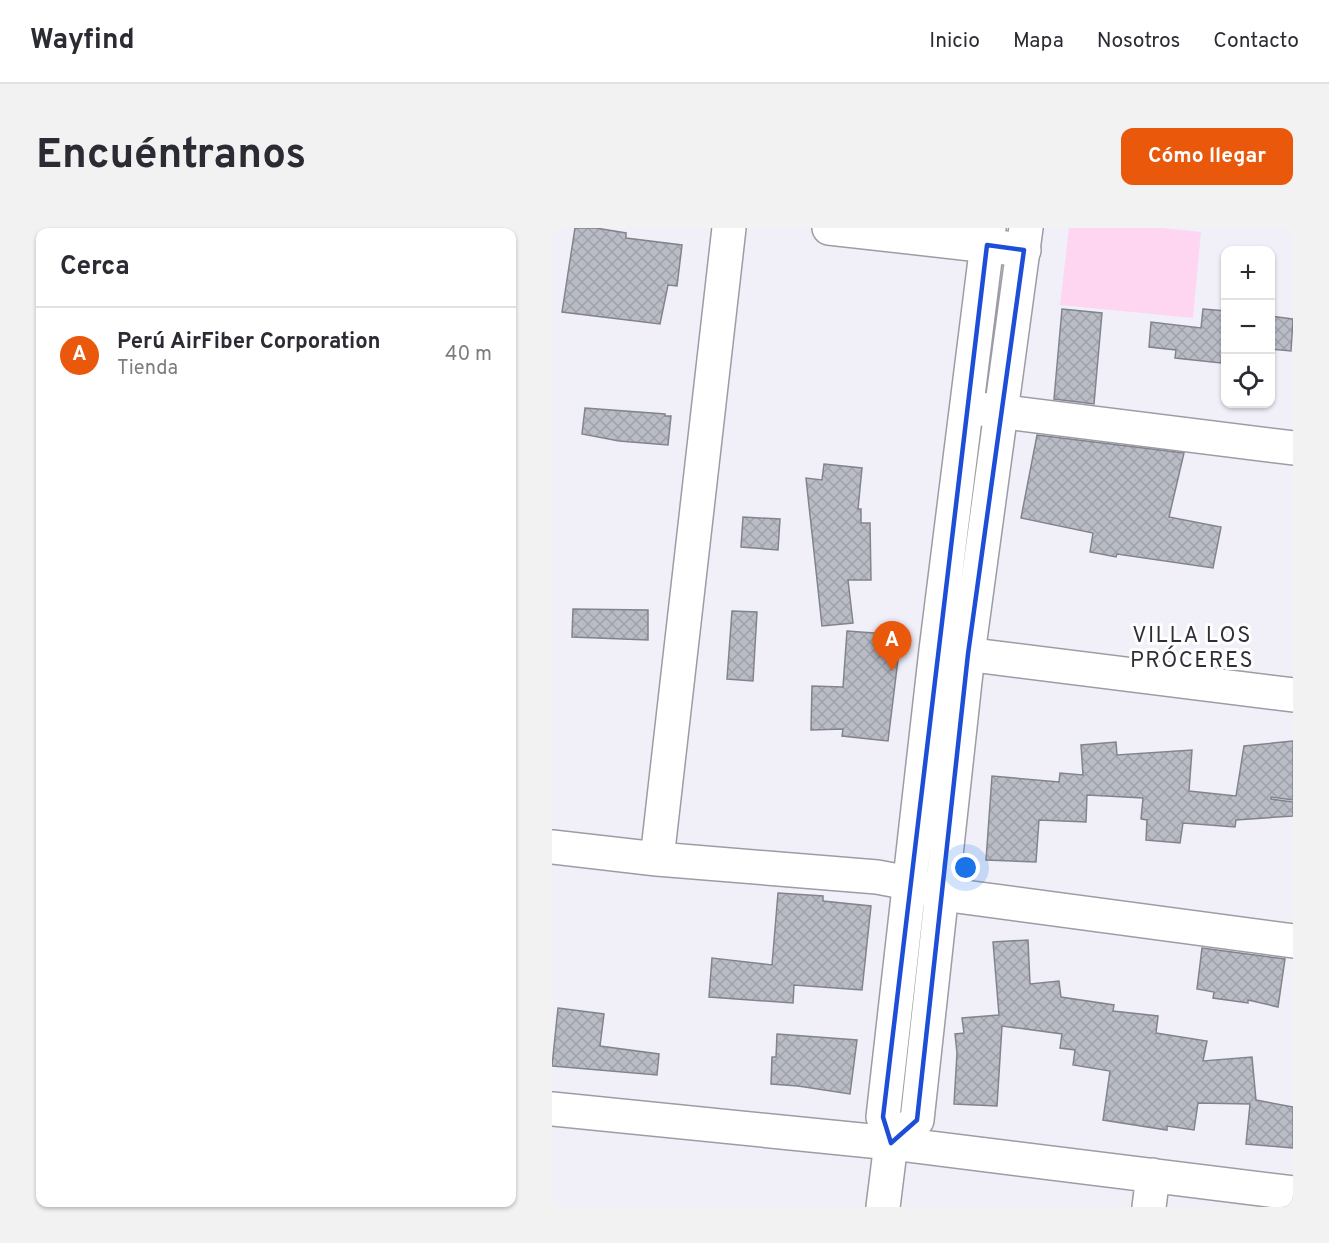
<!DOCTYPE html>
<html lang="es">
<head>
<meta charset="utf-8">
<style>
	:root { --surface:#fff; --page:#f2f2f3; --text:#2b2b33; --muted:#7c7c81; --line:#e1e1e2; --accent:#ea580c }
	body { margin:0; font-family:Overpass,sans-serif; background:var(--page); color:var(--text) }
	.controls { position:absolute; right:18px; top:18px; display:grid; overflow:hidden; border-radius:12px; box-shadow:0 2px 4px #0004 }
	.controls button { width:54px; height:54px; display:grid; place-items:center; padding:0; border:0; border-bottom:2px solid var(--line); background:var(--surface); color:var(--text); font:30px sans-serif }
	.you { position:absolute; left:414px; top:640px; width:21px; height:21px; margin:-15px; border:4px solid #fff; border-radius:50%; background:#1a73e8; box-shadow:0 0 0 9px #1a73e833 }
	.badge { display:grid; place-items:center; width:39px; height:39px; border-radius:50%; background:var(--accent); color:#fff; font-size:20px; font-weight:700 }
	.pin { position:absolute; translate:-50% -50px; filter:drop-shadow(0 2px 3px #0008) }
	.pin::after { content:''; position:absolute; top:32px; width:21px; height:18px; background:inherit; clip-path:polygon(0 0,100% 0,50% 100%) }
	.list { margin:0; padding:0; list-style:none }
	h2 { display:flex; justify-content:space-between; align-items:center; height:78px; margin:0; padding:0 24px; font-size:26px }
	h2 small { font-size:20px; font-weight:400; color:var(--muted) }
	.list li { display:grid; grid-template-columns:39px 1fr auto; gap:18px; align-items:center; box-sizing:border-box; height:96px; padding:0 24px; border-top:2px solid var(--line) }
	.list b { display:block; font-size:22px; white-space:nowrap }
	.list p { margin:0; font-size:20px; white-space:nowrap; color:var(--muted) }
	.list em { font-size:20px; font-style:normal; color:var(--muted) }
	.icon { flex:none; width:33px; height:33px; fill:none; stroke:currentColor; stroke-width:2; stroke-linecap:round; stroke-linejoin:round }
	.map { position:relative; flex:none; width:741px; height:979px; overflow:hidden; border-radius:12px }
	header { display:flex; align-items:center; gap:36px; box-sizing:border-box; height:84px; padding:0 30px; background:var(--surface); border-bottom:2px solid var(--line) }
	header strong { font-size:28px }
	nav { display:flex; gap:33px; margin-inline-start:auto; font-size:21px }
	.intro { display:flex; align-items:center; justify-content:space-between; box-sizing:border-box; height:144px; padding:0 36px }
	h1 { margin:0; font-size:42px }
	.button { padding:15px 27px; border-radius:12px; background:var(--accent); color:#fff; font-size:21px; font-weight:700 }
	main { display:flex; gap:36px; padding:0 36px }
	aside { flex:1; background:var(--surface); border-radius:12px; box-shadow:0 2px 4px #0004 }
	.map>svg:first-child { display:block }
	.green { fill:#fed6f2 }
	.building { fill:url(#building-cross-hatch); stroke:#82848c; stroke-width:1.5 }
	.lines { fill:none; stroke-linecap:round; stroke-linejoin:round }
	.street-casing { stroke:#9d9ca4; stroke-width:36 }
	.secondary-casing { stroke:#9d9ca4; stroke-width:36 }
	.street { stroke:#fff; stroke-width:33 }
	.secondary { stroke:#fff; stroke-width:33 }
	.marked { fill:none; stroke:#1d4ed8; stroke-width:4.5; stroke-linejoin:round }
	.labels { text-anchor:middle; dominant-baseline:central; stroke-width:6; stroke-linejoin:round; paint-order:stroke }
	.neighbourhood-label { font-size:22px; letter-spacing:1.5px; fill:#302f36; stroke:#fefefe }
</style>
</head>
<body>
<header>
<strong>Wayfind</strong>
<nav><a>Inicio</a><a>Mapa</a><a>Nosotros</a><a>Contacto</a></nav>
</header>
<div class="intro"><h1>Encuéntranos</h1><a class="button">Cómo llegar</a></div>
<main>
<aside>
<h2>Cerca<small></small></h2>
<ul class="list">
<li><span class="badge">A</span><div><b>Perú AirFiber Corporation</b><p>Tienda</p></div><em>40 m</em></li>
</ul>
</aside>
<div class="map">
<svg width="741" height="979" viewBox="0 0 741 979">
	<defs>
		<pattern id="building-cross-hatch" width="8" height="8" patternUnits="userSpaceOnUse" patternTransform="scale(1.5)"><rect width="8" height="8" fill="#b9bcc5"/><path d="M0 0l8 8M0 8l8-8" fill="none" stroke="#9ea1a9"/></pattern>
	</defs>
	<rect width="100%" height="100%" fill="#f1f0f9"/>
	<path class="green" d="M 517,0 L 610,0 L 649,4 L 641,90 L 508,77 Z"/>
	<path class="building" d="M 23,0 L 44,0 L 74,5 L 74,10 L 130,17 L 125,58 L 116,57 L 108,96 L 10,84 Z
		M 510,81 L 550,85 L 542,176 L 502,171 Z
		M 651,81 L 674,83 L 674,117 L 671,116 L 669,135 L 623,130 L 624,122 L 597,119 L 599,94 L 649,100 Z
		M 718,88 L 741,91 L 739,123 L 718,121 Z
		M 33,180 L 113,186 L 113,188 L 119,188 L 116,217 L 67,213 L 30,206 Z
		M 485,207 L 632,225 L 617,289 L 669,299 L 661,340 L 565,326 L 564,329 L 538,324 L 541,305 L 469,290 Z
		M 272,236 L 310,240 L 306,281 L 309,281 L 309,295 L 318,295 L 319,352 L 296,352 L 301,395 L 270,398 L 254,250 L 270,252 Z
		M 191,289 L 228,291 L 226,322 L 189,319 Z
		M 21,381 L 96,382 L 96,412 L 20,409 Z
		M 180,383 L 205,384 L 201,453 L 175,451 Z
		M 295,403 L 349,407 L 336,513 L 290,508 L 291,501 L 259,502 L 260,458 L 291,459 Z
		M 741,513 L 741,572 L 719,569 L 719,571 L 741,574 L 741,588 L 684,592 L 683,599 L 631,595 L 628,615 L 594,612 L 595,592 L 589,591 L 591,570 L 535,567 L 534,594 L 487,592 L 484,634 L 434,632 L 440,548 L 507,554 L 508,545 L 531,547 L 529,517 L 564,514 L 565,527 L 640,522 L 637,563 L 684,568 L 692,518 Z
		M 226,665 L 271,668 L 271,673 L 319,678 L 310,762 L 242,757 L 241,775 L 157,769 L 160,730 L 220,737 Z
		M 476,712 L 478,756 L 507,753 L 509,769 L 562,777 L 561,783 L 606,788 L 604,805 L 655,813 L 651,833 L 700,829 L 704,872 L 741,879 L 741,920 L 694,916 L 698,876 L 646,875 L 642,902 L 615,898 L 615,902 L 551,892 L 558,843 L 521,837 L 523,822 L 508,820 L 510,806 L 450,798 L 445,878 L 402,876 L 405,825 L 403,806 L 412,805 L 410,790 L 447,787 L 441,714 Z
		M 650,720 L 733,731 L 726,779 L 696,772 L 696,775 L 661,770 L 662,764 L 645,761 Z
		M 6,780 L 52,786 L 48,818 L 107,826 L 105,847 L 0,838 Z
		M 225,806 L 305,812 L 298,866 L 246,858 L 219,856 L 220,829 L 224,829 Z"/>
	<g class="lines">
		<g class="street-casing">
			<path id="street" d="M 277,0 L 472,22
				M 420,180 L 741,220
				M 389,423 L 741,467
				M 0,619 L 105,631 L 325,649 L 357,655 L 390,666 L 741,713
				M 105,631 L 177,0
				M 0,881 L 339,915 L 741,965
				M 597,979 L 601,947"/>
		</g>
		<g class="secondary-casing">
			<path id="secondary" d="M 339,915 L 365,892 L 416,426 L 474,0
				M 331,979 L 339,915 L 331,889 L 384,422 L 437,0"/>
		</g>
		<use href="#street" class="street"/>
		<use href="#secondary" class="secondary"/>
	</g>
	<path class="marked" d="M 435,17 L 472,22 L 416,426 L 365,892 L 339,915 L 331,889 Z"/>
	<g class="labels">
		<g class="neighbourhood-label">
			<text x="640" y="408">VILLA LOS<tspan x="640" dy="25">PRÓCERES</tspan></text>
		</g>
	</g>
</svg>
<div class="controls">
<button>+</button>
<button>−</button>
<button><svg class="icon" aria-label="locate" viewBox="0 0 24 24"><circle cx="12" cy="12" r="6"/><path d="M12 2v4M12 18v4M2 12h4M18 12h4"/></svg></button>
</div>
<div class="you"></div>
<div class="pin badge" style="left:340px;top:443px">A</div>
</div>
</main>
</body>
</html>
